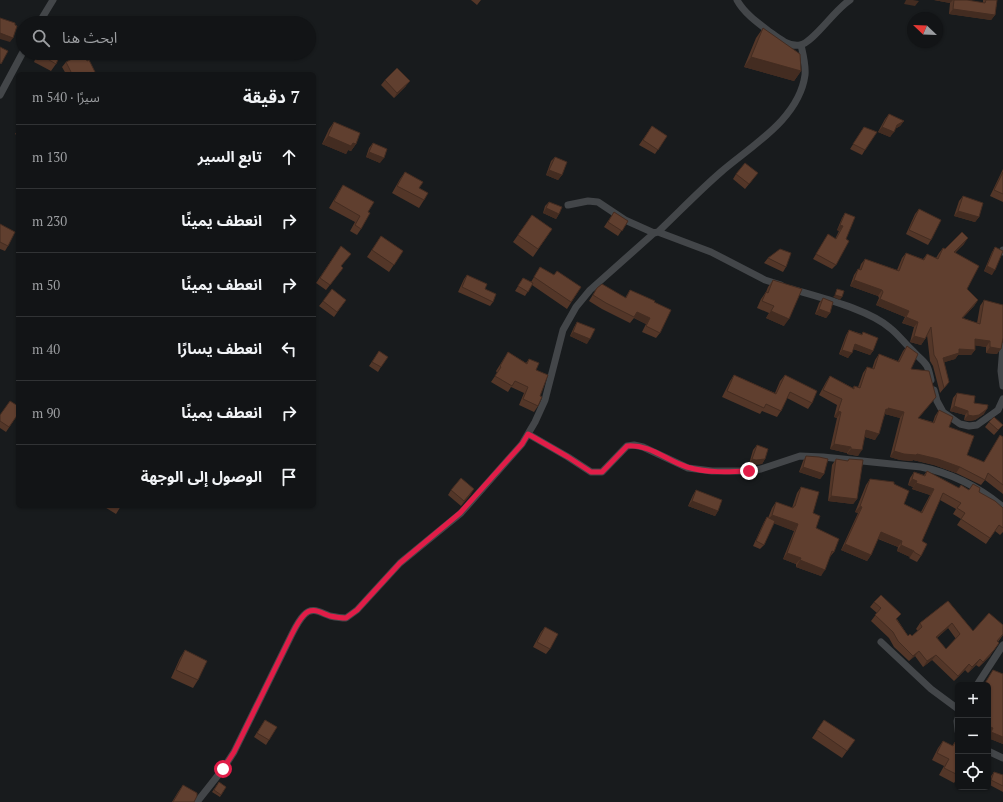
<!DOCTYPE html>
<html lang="ar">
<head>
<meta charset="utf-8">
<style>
	:root { --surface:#121416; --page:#1f2123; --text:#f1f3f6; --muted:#9c9ea1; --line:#313335 }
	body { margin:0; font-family:"PT Serif","Noto Sans Arabic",serif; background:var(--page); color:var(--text); direction:rtl }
	.controls { position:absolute; right:12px; bottom:12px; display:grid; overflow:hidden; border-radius:6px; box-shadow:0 1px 3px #0004 }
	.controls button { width:36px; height:36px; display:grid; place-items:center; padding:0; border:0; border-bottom:1px solid var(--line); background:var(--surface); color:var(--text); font:20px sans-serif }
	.compass { position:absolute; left:907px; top:12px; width:36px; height:36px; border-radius:50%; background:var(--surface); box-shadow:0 1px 3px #0004; rotate:293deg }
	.stop { position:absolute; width:12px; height:12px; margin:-9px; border:3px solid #e11d48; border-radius:50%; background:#fff }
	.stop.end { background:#e11d48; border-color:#fff; box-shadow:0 1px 4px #0008 }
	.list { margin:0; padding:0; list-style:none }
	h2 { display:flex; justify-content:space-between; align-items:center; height:52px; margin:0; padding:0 16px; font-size:17px }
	h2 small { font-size:13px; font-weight:400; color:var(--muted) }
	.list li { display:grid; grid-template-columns:26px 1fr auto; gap:12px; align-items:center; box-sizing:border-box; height:64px; padding:0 16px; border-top:1px solid var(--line) }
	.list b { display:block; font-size:15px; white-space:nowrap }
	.list em { font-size:13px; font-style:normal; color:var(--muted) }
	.icon { flex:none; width:22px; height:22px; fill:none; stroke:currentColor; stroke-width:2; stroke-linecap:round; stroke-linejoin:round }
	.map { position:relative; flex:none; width:1003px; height:802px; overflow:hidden; direction:ltr }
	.search { position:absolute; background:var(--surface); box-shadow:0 1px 3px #0004; left:16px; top:16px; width:300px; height:44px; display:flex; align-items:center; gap:10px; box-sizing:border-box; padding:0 14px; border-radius:22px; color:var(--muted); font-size:15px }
	.panel { position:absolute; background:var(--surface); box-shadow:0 1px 3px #0004; left:16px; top:72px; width:300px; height:436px; border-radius:6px; direction:rtl }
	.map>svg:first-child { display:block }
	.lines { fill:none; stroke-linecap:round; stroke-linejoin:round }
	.minor { stroke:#434649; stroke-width:7 }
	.wall { fill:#533628; fill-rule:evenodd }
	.shaded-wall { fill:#432c21 }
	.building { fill:#603f2f; stroke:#432c21; fill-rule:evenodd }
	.route { stroke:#e11d48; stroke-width:5 }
</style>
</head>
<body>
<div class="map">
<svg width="1003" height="802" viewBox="0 0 1003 802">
	<rect width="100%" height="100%" fill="#181b1d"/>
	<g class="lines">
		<path class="minor" d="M 737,0 C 744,13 758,23 770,32 C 778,38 789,47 800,45 C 813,43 835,9 850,0
			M 39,23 L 53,0
			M 0,95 L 23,52
			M 568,205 L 588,201 L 598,202 L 625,220 L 654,233
			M 658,232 L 711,252 L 765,280 L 781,285
			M 1003,250 L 1003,252
			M 792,289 C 821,298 868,309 890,328 C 899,335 905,344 914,352 C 926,365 927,361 931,380
			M 1003,346 L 1001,371 L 1003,386
			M 934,390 L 937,401 L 943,412 L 960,424 L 969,426 L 977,425 L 998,410 L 1003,399
			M 528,434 L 568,457 L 591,472 L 602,472 L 627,446 L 634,445 L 643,447 L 688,468 L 712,471 L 749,471 L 761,469 L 800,456 L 823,457 L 921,467 C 951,473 980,488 1003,507
			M 881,642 L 931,689 L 958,709
			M 977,685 L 1003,645
			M 958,718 L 957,721 L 958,731
			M 988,751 L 1003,758
			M 197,802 L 223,769 L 234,752 L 292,634 C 295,628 299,620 304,615 C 312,606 321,613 330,616 C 335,617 341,618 346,618 L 357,610 L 400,563 L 461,513 L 522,444 L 535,422 L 545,400 L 563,330 L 576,307 L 590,290 L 654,233 L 658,232 C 679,212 699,191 721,172 C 751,146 799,119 805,75 C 806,65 803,54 801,45"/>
	</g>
	<path class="wall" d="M 471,0 L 481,0 L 477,5 Z
		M 934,0 L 967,0 L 983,3 L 983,0 L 997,0 L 995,15 L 991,20 L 949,14 L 950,3 Z
		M 763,28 L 801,71 L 794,81 L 744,67 L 756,38 Z
		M 38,53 L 61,53 L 56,64 L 51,71 L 34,62 Z
		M 87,61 L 96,74 L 66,74 L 62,67 L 66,62 Z
		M 385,80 L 406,86 L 394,98 L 381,85 Z
		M 889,114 L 904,121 L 900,126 L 895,129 L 890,137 L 878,132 L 885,119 Z
		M 334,122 L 356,144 L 351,151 L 348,150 L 346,154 L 322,144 L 329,129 Z
		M 652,126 L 667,136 L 655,154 L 639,145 Z
		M 864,127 L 865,150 L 862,155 L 850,149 Z
		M 18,130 L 18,136 L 15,134 Z
		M 373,143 L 380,163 L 366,157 L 369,148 Z
		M 555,157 L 562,175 L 558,180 L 546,175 L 551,161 Z
		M 1003,169 L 1003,202 L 990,196 Z
		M 405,172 L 419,188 L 424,200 L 419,208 L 392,193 L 400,179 Z
		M 736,174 L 754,178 L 745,189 L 733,179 Z
		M 343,185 L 368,212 L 361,229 L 357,235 L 350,231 L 355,222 L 329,208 L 339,191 Z
		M 963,196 L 979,217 L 975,222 L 954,216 L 959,201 Z
		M 549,202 L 559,214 L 556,219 L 543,213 L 545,206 Z
		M 919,209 L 931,240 L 928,245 L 906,234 L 915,214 Z
		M 614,212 L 628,221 L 618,236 L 604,227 Z
		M 845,213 L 846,239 L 836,265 L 832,269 L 813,259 L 828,234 L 835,239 L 839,231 L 837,230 L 842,218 Z
		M 532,215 L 552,229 L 533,257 L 513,242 Z
		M 0,224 L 8,246 L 5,251 L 0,249 Z
		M 381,236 L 403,251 L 389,272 L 367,257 Z
		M 964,244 L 956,252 L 967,289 L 978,300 L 974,306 L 963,318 L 977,323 L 980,306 L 984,300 L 1002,342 L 997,354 L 986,353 L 986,347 L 975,345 L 975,350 L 971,355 L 958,355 L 955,359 L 944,362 L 949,382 L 940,393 L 933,366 L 930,361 L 927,335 L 925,339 L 921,345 L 910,342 L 914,327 L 902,323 L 905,317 L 876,305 L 879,298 L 878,296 L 850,286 L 854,275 L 858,269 L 859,270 L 861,264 L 865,259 L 897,270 L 902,258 L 906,253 L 923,259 L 927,254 L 936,258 L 939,253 L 943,248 L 945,249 Z
		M 341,246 L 341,266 L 343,268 L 326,290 L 316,283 Z
		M 995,247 L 992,275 L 984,271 L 992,252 Z
		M 768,258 L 786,267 L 783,272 L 764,263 Z
		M 540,267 L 554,275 L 581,287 L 567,309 L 532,285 L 525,296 L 515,291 L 523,278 L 531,282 Z
		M 467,275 L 485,289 L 493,302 L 490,306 L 458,292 L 464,279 Z
		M 773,280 L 784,326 L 766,318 L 769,313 L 757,308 L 761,299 L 766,292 L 768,287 Z
		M 597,288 L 625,298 L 630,290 L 654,302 L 660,333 L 656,338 L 642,332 L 646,324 L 634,318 L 630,323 L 602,309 L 589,301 Z
		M 823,298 L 830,313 L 826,318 L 815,314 L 819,303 Z
		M 346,300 L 334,317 L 319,306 L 323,301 Z
		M 577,322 L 587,344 L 570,336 L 574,327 Z
		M 849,330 L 862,334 L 863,332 L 873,351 L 870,355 L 853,349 L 848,358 L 839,354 L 846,335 Z
		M 907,346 L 911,369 L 932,402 L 918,418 L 933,422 L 935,416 L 939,410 L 949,427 L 967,455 L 984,462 L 1000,435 L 1003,437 L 1003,494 L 985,480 L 981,485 L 956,473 L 934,465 L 913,460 L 912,461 L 900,460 L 890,457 L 900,418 L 885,414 L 875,440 L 865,437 L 858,456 L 847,454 L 847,453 L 830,449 L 837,418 L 834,417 L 837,405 L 819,395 L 826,382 L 830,376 L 853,388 L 854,386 L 858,387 L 863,373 L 867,367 L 872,369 L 875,360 L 879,354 L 898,361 L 903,351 Z
		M 379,351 L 381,367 L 378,372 L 369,366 Z
		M 508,352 L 526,363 L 529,359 L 536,370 L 540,396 L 538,406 L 534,412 L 519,405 L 524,393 L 511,387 L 508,392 L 491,382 L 497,373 L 496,371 Z
		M 734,375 L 775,393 L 780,381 L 785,375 L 812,403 L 808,409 L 787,398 L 781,411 L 777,417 L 762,411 L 760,414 L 722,397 L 730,381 Z
		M 957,393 L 974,403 L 984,414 L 975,420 L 969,421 L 964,420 L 965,415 L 950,411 L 953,398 Z
		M 18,414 L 6,432 L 0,428 L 0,415 Z
		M 989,422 L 1003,425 L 994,435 L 985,427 Z
		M 757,445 L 765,459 L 762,464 L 753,465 L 749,464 L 753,450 Z
		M 806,456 L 824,474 L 820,479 L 799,472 L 803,461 Z
		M 836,459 L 847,461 L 849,459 L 857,499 L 853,504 L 828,501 L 832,465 Z
		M 927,471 L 959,488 L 979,492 L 1003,508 L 1003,532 L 1000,535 L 995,531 L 986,544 L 957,525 L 961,519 L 953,514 L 956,509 L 940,500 L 922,541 L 921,556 L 917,562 L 909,558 L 910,557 L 897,551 L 898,547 L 878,539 L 871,555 L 867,561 L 841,550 L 858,513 L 855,512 L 866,485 L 870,479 L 894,484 L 904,504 L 921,512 L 930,495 L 912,489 L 913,487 L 908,485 L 910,478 L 914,472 L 924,475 Z
		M 801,487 L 813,513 L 816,528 L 834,552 L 829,558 L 821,576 L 796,567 L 796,564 L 783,559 L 794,531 L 774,523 L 764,545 L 760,549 L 753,546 L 764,522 L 767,517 L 768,518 L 772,508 L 776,502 L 792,508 L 797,493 Z
		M 451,490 L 471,494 L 461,506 L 448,495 Z
		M 696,490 L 718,511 L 715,516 L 688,506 L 693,495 Z
		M 103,506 L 121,506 L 116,514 Z
		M 948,601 L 973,631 L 1003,625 L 1003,635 L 998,642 L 990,656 L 979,667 L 976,665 L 968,673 L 965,670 L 954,681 L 932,660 L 923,667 L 915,656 L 909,661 L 894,647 L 889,638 L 871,621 L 877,613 L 870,607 L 874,602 L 897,619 L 908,636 L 912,636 L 918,631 L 916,629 L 920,623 ZM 948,628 L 956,639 L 946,649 L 937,638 Z
		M 545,627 L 550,649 L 546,654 L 533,647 L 541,632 Z
		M 185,650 L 198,680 L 193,688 L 171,678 L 180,658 Z
		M 993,670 L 1003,674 L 1003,744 L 988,738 L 989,734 L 988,685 L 984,685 Z
		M 265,720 L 277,727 L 266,745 L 254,737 Z
		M 824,720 L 847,751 L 842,758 L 812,738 Z
		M 943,741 L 952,746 L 955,742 L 958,743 L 958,777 L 954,783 L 939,775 L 944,766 L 932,760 L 938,748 Z
		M 994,772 L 1003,775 L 1003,792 L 988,784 L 991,776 Z
		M 219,782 L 226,787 L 220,797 L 212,792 Z
		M 183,785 L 194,802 L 172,802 L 178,792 Z"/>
	<path class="shaded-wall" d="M 906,0 L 913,0 L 919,1 L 915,6 L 904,4 Z
		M 934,0 L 953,0 L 950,3 Z
		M 953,9 L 995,15 L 991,20 L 949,14 Z
		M 0,33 L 13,38 L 10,42 L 0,39 Z
		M 751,57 L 801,71 L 794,81 L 744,67 Z
		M 410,81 L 406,86 L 394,98 L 397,93 Z
		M 904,121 L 900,126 L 893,130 L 897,125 Z
		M 882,127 L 894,132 L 890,137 L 878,132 Z
		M 328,136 L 353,143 L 356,144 L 351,151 L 348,150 L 346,154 L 322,144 Z
		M 369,152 L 384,158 L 380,163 L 366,157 Z
		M 549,170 L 562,175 L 558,180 L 546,175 Z
		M 546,208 L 559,214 L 556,219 L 543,213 Z
		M 958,211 L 979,217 L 975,222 L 954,216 Z
		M 840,225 L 843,226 L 839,231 L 837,230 Z
		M 968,238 L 964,244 L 950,257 L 954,252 Z
		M 987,266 L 995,270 L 992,275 L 984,271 Z
		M 854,280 L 882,290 L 878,296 L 850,286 Z
		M 835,295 L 842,297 L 840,300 L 833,297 Z
		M 880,299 L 909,311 L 905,317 L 876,305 Z
		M 978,300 L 974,306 L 958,323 L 962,318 Z
		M 819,309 L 830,313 L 826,318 L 815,314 Z
		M 771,311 L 789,319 L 784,326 L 766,318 Z
		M 637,312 L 650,318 L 646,324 L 634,318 Z
		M 906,317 L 918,322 L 914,327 L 902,323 Z
		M 573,332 L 590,339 L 587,344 L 570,336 Z
		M 914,336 L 925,339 L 921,345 L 910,342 Z
		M 975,339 L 990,341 L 986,347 L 971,345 Z
		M 855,344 L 873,351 L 870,355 L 851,348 Z
		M 990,347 L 1001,349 L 997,354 L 986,353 Z
		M 959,349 L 975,350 L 971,355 L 958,355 L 955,359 L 939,364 L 943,358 Z
		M 842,350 L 852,353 L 848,358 L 839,354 Z
		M 936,397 L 932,402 L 914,424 L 918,418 Z
		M 954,406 L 968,411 L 965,415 L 950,411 Z
		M 888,408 L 904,412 L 900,418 L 885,414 L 886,409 Z
		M 987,409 L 984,414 L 975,420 L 969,421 L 964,420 L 968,415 Z
		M 838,411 L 841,412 L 837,418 L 834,417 Z
		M 866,430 L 879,434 L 875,440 L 862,436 Z
		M 834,444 L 851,447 L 847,453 L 830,449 Z
		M 851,449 L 862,450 L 858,456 L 847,454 Z
		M 894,451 L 917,454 L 938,459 L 960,467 L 956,473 L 934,465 L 913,460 L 912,461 L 900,460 L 890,457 Z
		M 752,459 L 765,459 L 762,464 L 753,465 L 749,464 Z
		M 803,467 L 824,474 L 820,479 L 799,472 Z
		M 912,479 L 917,481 L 913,487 L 908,485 Z
		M 916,483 L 934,489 L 930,495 L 912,489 Z
		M 474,489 L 471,494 L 461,506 L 464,501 Z
		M 831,496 L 857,499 L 853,504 L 828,501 Z
		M 692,501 L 718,511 L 715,516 L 688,506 Z
		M 860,506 L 862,507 L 858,513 L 855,512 Z
		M 772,515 L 798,524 L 794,531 L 767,521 Z
		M 881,532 L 902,541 L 898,547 L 877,538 Z
		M 845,544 L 871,555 L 867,561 L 841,550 Z
		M 901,545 L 914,551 L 910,557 L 897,551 Z
		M 787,553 L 801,558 L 796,564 L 783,559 Z
		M 800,560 L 825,570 L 821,576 L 796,567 Z
		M 952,623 L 948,628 L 932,642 L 936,637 Z
		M 994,650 L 990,656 L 979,667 L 983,662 Z
		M 919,651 L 915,656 L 909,661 L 913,656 Z
		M 936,655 L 932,660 L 923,667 L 927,661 Z
		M 980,659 L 976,665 L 968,673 L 972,667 Z
		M 969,664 L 965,670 L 954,681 L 958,676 Z
		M 988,726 L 993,728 L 989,734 L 988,733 Z
		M 991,732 L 1003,737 L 1003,744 L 988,738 L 988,736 Z"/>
	<path class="building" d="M 954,0 L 967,0 L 985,3 L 986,0 L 997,0 L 995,15 L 953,9 Z
		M 0,18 L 15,23 L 15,25 L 17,26 L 13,38 L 0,33 Z
		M 763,28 L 800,54 L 801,71 L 751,57 Z
		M 0,47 L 8,51 L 1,64 L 0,63 Z
		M 39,53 L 61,53 L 56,64 L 39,54 Z
		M 84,53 L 87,61 L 89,60 L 96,74 L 72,74 L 66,62 Z
		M 397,68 L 410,81 L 397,93 L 385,80 Z
		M 889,114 L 904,121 L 897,125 L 894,132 L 882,127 Z
		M 334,122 L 360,133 L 356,144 L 353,143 L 351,146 L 328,136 Z
		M 652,126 L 667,136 L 658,150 L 643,140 Z
		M 864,127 L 877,132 L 865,150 L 853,144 Z
		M 373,143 L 387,149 L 384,158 L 369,152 Z
		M 555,157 L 567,162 L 562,175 L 549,170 Z
		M 745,163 L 758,173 L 749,184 L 736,174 Z
		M 405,172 L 423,182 L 419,188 L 428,193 L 424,200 L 397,186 Z
		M 1003,172 L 1003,194 L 994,190 Z
		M 343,185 L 374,202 L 368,212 L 370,213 L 361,229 L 355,225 L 360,216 L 334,201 Z
		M 963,196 L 983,203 L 979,217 L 958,211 Z
		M 549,202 L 562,207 L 559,214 L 546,208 Z
		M 919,209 L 941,220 L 931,240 L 909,230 Z
		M 614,212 L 628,221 L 622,231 L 608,222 Z
		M 845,213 L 855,217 L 846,239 L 849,241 L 836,265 L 816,254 L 828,234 L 836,239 L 843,226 L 840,225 Z
		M 532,215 L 552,229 L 538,249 L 518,235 Z
		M 0,224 L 15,232 L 8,246 L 0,242 Z
		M 962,232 L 968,238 L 954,252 L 979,266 L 967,289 L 978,300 L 962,318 L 980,324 L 984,300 L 1003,305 L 1003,338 L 1001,349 L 990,347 L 990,341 L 975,339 L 975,350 L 959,349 L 959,353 L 943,358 L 949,382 L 944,388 L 937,360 L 934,355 L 931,327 L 925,339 L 914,336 L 918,322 L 906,317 L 909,311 L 880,299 L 883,292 L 882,290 L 854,280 L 858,269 L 861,270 L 865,259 L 899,271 L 906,253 L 924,260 L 927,254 L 938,259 L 943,248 L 945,249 Z
		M 381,236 L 403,251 L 394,265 L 372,250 Z
		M 341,246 L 351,254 L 341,266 L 343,268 L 330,285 L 320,278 Z
		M 995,247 L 1003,251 L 995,270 L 987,266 Z
		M 780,249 L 791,253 L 786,267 L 768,258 Z
		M 540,267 L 554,275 L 557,271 L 581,287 L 571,302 L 534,277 Z
		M 467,275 L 487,284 L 485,289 L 496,294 L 493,302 L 462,287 Z
		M 523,278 L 533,283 L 528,292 L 518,286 Z
		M 773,280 L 802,289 L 789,319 L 771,311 L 774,306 L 762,301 L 766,292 L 768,293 Z
		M 602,284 L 626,298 L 630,290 L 655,301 L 654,302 L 671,310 L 660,333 L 646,326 L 650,318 L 637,312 L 634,317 L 606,303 L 593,295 L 597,288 Z
		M 332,289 L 346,300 L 337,312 L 323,301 Z
		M 837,289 L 844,291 L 842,297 L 835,295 Z
		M 823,298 L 833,302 L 830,313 L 819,309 Z
		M 577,322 L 595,329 L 590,339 L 573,332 Z
		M 849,330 L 862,335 L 863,332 L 878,338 L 873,351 L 855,344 L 852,353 L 842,350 Z
		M 907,346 L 918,354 L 911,369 L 929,371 L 936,397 L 918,418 L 934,423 L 939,410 L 953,417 L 949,427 L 974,436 L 967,455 L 984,462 L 1000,435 L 1003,437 L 1003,485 L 988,473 L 985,480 L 960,467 L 938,459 L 917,454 L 916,455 L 904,454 L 894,451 L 904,412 L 888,408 L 888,410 L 886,409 L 879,434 L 866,430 L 862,450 L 851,449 L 851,447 L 834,444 L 841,412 L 838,411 L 842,399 L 823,390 L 830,376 L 854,389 L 854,386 L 860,388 L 867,367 L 874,369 L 879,354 L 899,362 Z
		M 379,351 L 388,357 L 381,367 L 372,362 Z
		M 508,352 L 527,364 L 529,359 L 539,363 L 536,370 L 548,375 L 540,396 L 542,397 L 538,406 L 523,399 L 528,387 L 515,381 L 512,386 L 495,376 L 501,367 L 500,366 Z
		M 734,375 L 776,394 L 785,375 L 817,391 L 812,403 L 790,392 L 781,411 L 766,404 L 764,408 L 727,391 Z
		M 957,393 L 975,396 L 974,403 L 988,405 L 987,409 L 979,415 L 973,416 L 968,415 L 968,411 L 954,406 Z
		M 10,401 L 18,406 L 18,414 L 9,427 L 0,421 L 0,415 Z
		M 994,417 L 1003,425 L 998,430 L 989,422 Z
		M 757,445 L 768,449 L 765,459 L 756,460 L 752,459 Z
		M 806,456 L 819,457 L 828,459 L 824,474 L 803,467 Z
		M 836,459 L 848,461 L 849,459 L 863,460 L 857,499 L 831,496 Z
		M 927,471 L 959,488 L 961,485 L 969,490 L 973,484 L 980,488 L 979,492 L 995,501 L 1003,508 L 1003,528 L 999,525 L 990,538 L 961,519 L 965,513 L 957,508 L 961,503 L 943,493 L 922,541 L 927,544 L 921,556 L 914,552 L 914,551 L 901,545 L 902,541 L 881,532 L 871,555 L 845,544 L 862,507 L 860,506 L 870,479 L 894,482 L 894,484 L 909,491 L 904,504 L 922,513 L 934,489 L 916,483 L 917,481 L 912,479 L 914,472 L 925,476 Z
		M 461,478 L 474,489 L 464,501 L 451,490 Z
		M 801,487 L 819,492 L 813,513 L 820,516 L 816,528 L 839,539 L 834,552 L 832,551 L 825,570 L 800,560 L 801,558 L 787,553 L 798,524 L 772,515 L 776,502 L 793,508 L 794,506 L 795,506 Z
		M 696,490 L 722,500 L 718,511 L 692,501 Z
		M 767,517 L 775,521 L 764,545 L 756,541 Z
		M 881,595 L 901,614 L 896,619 L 908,636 L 910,634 L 912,636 L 922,627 L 920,623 L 948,601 L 973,631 L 989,613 L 1003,625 L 1003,634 L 997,641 L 999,643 L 994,650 L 983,662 L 980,659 L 972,667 L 969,664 L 958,676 L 936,655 L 927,661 L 919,651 L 913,656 L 898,641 L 893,632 L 875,615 L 881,608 L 874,602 ZM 952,623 L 960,634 L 946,649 L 936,637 Z
		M 545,627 L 558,634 L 550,649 L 537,642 Z
		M 185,650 L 207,661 L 198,680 L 176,670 Z
		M 993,670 L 1003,674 L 1003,737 L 991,732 L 993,728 L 988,726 L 988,685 L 984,685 Z
		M 265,720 L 277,727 L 269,740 L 257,733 Z
		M 824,720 L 855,740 L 847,751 L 817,730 Z
		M 943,741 L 953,746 L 955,742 L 958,743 L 958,775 L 944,768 L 949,759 L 937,753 Z
		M 994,772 L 1003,775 L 1003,786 L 991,780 Z
		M 219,782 L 226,787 L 221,795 L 214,790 Z
		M 183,785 L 197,793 L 197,796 L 194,802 L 173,802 Z"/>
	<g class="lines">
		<path class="route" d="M 223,769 L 234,752 L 292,634 C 295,628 299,620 304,615 C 312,606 321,613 330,616 C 335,617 341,618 346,618 L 357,610 L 400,563 L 460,513 L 522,444 L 528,434 L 568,457 L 591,472 L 602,472 L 627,446 C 650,444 667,461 687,467 C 706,473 729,472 749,471"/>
	</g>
</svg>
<div class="controls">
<button>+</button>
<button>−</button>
<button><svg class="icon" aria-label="locate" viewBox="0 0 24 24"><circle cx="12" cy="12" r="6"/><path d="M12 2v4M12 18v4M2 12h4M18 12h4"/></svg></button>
</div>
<svg class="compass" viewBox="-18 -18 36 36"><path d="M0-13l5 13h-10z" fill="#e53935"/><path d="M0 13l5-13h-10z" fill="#9c9ea1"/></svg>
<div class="stop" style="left:223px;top:769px"></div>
<div class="stop end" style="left:749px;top:471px"></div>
<div class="search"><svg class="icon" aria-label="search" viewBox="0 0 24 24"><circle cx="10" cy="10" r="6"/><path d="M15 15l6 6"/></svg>ابحث هنا</div>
<section class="panel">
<h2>7 دقيقة<small>سيرًا · 540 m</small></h2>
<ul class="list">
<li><svg class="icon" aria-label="ahead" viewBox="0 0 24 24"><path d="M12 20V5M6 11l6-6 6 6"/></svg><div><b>تابع السير</b></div><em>130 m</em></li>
<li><svg class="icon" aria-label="right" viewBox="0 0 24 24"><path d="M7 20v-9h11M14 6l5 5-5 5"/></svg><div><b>انعطف يمينًا</b></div><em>230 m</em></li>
<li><svg class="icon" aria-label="right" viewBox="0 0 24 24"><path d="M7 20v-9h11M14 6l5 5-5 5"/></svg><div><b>انعطف يمينًا</b></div><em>50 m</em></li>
<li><svg class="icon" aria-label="left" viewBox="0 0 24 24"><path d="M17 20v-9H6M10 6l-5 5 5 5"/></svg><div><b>انعطف يسارًا</b></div><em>40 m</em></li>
<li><svg class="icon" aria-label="right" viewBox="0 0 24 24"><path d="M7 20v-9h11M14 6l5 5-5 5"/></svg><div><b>انعطف يمينًا</b></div><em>90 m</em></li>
<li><svg class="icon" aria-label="arrive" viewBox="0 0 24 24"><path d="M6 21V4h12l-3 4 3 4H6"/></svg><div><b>الوصول إلى الوجهة</b></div></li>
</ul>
</section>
</div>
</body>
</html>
